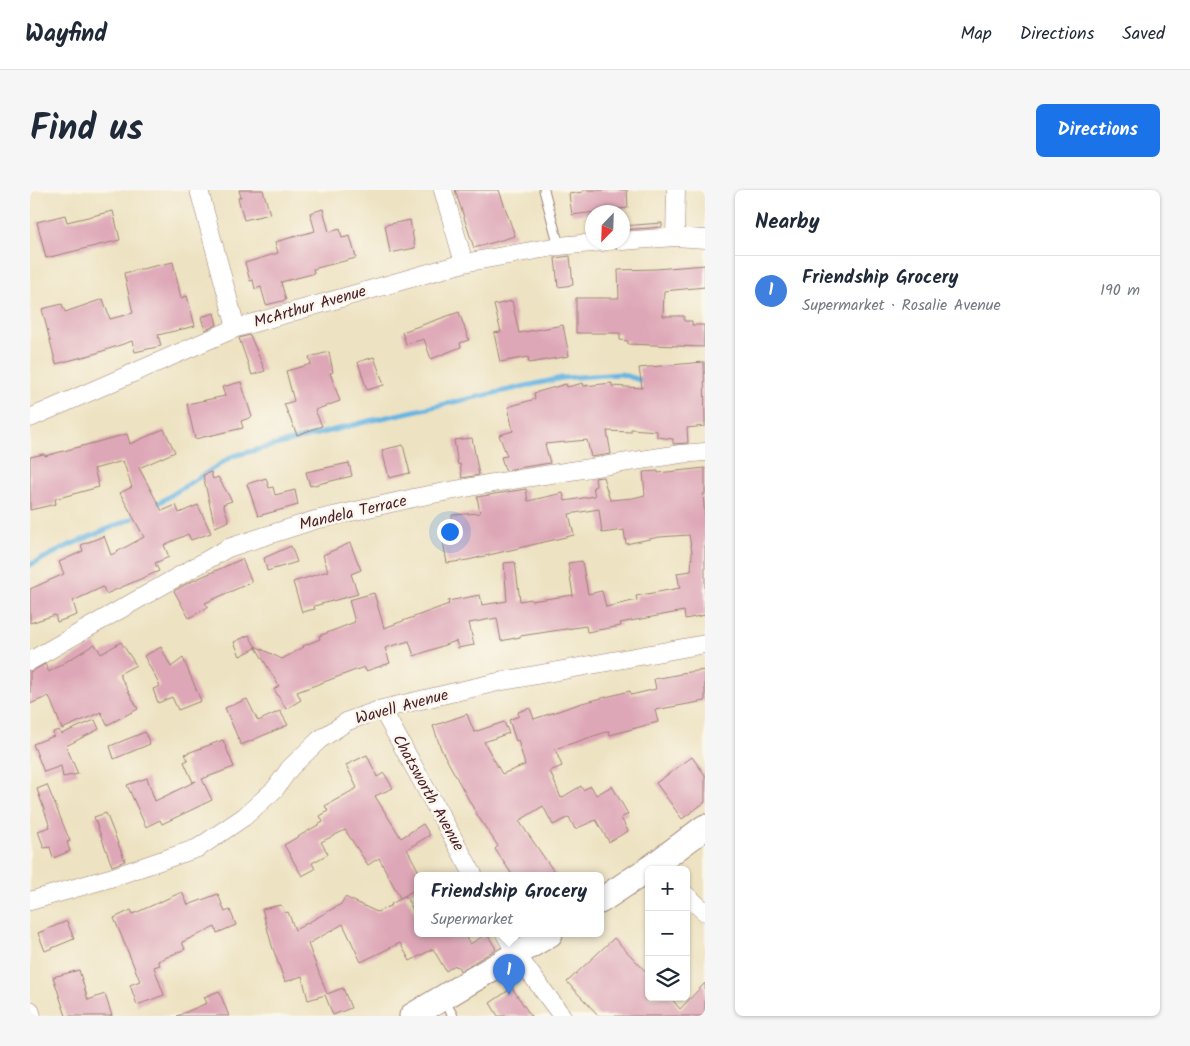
<!DOCTYPE html>
<html lang="en">
<head>
<meta charset="utf-8">
<style>
	:root { --surface:#fff; --page:#f6f6f7; --text:#1f2937; --muted:#747a83; --line:#e0e1e3; --accent:#1a73e8 }
	body { margin:0; font-family:Kalam,sans-serif; background:var(--page); color:var(--text) }
	.controls { position:absolute; right:15px; bottom:15px; display:grid; overflow:hidden; border-radius:8px; box-shadow:0 1px 4px #0004 }
	.controls button { width:45px; height:45px; display:grid; place-items:center; padding:0; border:0; border-bottom:1px solid var(--line); background:var(--surface); color:var(--text); font:25px sans-serif }
	.compass { position:absolute; left:555px; top:15px; width:45px; height:45px; border-radius:50%; background:var(--surface); box-shadow:0 1px 4px #0004; rotate:203deg }
	.you { position:absolute; left:419px; top:341px; width:18px; height:18px; margin:-12px; border:4px solid #fff; border-radius:50%; background:#1a73e8; box-shadow:0 0 0 8px #1a73e833 }
	.badge { display:grid; place-items:center; width:32px; height:32px; border-radius:50%; background:var(--accent); color:#fff; font-size:16px; font-weight:700 }
	.pin { position:absolute; translate:-50% -41px; filter:drop-shadow(0 1px 2px #0008) }
	.pin::after { content:''; position:absolute; top:26px; width:18px; height:15px; background:inherit; clip-path:polygon(0 0,100% 0,50% 100%) }
	.popup { position:absolute; left:384px; top:682px; width:190px; height:65px; box-sizing:border-box; display:grid; place-content:center; border-radius:8px; background:var(--surface); filter:drop-shadow(0 1px 4px #0005); font-size:16px; white-space:nowrap; color:var(--muted) }
	.popup b { font-size:19px; color:var(--text) }
	.popup::after { content:''; position:absolute; left:50%; top:100%; margin-left:-10px; border:10px solid transparent; border-top-color:var(--surface) }
	.list { margin:0; padding:0; list-style:none }
	h2 { display:flex; justify-content:space-between; align-items:center; height:65px; margin:0; padding:0 20px; font-size:21px }
	h2 small { font-size:16px; font-weight:400; color:var(--muted) }
	.list li { display:grid; grid-template-columns:32px 1fr auto; gap:15px; align-items:center; box-sizing:border-box; height:70px; padding:0 20px; border-top:1px solid var(--line) }
	.list b { display:block; font-size:19px; white-space:nowrap }
	.list p { margin:0; font-size:16px; white-space:nowrap; color:var(--muted) }
	.list em { font-size:16px; font-style:normal; color:var(--muted) }
	.icon { flex:none; width:28px; height:28px; fill:none; stroke:currentColor; stroke-width:2; stroke-linecap:round; stroke-linejoin:round }
	.map { position:relative; flex:none; width:675px; height:826px; overflow:hidden; border-radius:8px }
	header { display:flex; align-items:center; gap:30px; box-sizing:border-box; height:70px; padding:0 25px; background:var(--surface); border-bottom:1px solid var(--line) }
	header strong { font-size:24px }
	nav { display:flex; gap:28px; margin-inline-start:auto; font-size:18px }
	.intro { display:flex; align-items:center; justify-content:space-between; box-sizing:border-box; height:120px; padding:0 30px }
	h1 { margin:0; font-size:35px }
	.button { padding:12px 22px; border-radius:8px; background:var(--accent); color:#fff; font-size:18px; font-weight:700 }
	main { display:flex; gap:30px; padding:0 30px }
	aside { flex:1; background:var(--surface); border-radius:8px; box-shadow:0 1px 4px #0004 }
	.map>svg:first-child { display:block }
	.lines { fill:none; stroke-linecap:round; stroke-linejoin:round }
	.stream { stroke:#68b5e2; stroke-width:5 }
	.building { fill:#dea7b7 }
	.service-casing { stroke:#9c8076; stroke-width:11 }
	.minor-casing { stroke:#9c8076; stroke-width:19 }
	.secondary-casing { stroke:#9c8076; stroke-width:27 }
	.service { stroke:#fff; stroke-width:9 }
	.minor { stroke:#fff; stroke-width:18 }
	.secondary { stroke:#fff; stroke-width:25 }
	.labels { text-anchor:middle; dominant-baseline:central; stroke-width:5; stroke-linejoin:round; paint-order:stroke }
	.street-label { font-size:16px; fill:#4a1f2b; stroke:#fbf7ec }
</style>
</head>
<body>
<header>
<strong>Wayfind</strong>
<nav><a>Map</a><a>Directions</a><a>Saved</a></nav>
</header>
<div class="intro"><h1>Find us</h1><a class="button">Directions</a></div>
<main>
<div class="map">
<svg width="675" height="826" viewBox="0 0 675 826">
	<rect width="100%" height="100%" fill="#fbf7ec"/>
	<filter id="ink" filterUnits="userSpaceOnUse"><feTurbulence type="fractalNoise" baseFrequency=".02" numOctaves="2"/><feDisplacementMap in="SourceGraphic" scale="10" xChannelSelector="R" yChannelSelector="G"/><feConvolveMatrix kernelMatrix="1 2 1 2 8 2 1 2 1" color-interpolation-filters="sRGB"/></filter>
	<filter id="wash" filterUnits="userSpaceOnUse"><feTurbulence type="fractalNoise" baseFrequency=".0096" numOctaves="4" result="noise"/><feDisplacementMap in="SourceGraphic" scale="20" xChannelSelector="R" yChannelSelector="G"/><feGaussianBlur stdDeviation="1.12" result="paint"/><feColorMatrix in="noise" values="0 0 0 0 0 0 0 0 0 0 0 0 0 0 0 0 0 1.4 0 .05"/><feComposite in="paint" operator="in"/></filter>
	<g filter="url(#wash)">
		<rect width="100%" height="100%" fill="#ede2c1"/>
		<g class="lines">
			<path class="stream" d="M 124,316 L 203,266 L 339,231 L 532,188 L 591,184 L 616,192
				M 0,375 L 40,355 L 108,326"/>
		</g>
		<g id="blocks">
			<path class="building" d="M 209,0 L 233,0 L 240,24 L 214,30 L 208,8 L 211,7 Z
				M 425,0 L 469,0 L 485,46 L 444,58 Z
				M 553,0 L 597,0 L 598,18 L 542,25 L 539,4 L 553,2 Z
				M 293,19 L 299,42 L 310,39 L 312,48 L 320,46 L 326,68 L 283,79 L 284,82 L 282,84 L 251,92 L 256,110 L 236,115 L 231,97 L 225,99 L 223,90 L 220,91 L 215,73 L 248,63 L 245,52 L 285,41 L 280,23 Z
				M 83,21 L 90,50 L 16,68 L 7,32 L 35,25 L 37,32 Z
				M 380,30 L 385,58 L 360,63 L 355,35 Z
				M 632,33 L 632,37 L 592,40 L 592,36 Z
				M 540,66 L 543,95 L 528,97 L 525,68 Z
				M 143,72 L 151,108 L 157,106 L 165,136 L 128,145 L 131,156 L 105,162 L 102,151 L 64,164 L 26,174 L 12,119 L 32,114 L 35,122 L 73,109 L 80,129 L 103,123 L 94,83 Z
				M 675,75 L 675,97 L 634,101 L 633,126 L 654,126 L 654,131 L 662,131 L 662,135 L 674,135 L 674,157 L 598,154 L 598,151 L 590,150 L 590,143 L 546,143 L 546,108 L 589,108 L 588,80 L 626,79 Z
				M 482,111 L 489,143 L 533,135 L 539,166 L 499,173 L 498,167 L 470,172 L 464,143 L 471,142 L 464,115 Z
				M 429,122 L 439,150 L 430,153 L 431,157 L 401,169 L 394,149 L 376,154 L 372,142 Z
				M 184,123 L 187,135 L 175,140 L 171,127 Z
				M 220,145 L 235,181 L 222,185 L 209,148 Z
				M 299,162 L 303,182 L 300,183 L 310,211 L 285,220 L 292,236 L 267,245 L 254,214 L 264,211 L 256,181 L 281,174 L 279,167 Z
				M 344,167 L 354,195 L 337,200 L 328,172 Z
				M 674,172 L 675,236 L 657,238 L 658,253 L 643,254 L 643,249 L 627,247 L 627,241 L 601,239 L 601,242 L 577,241 L 581,264 L 561,267 L 557,250 L 515,254 L 520,273 L 475,280 L 471,267 L 477,266 L 469,245 L 483,241 L 478,217 L 505,209 L 504,203 L 536,194 L 537,197 L 553,193 L 554,196 L 582,193 L 582,196 L 612,198 L 609,178 Z
				M 211,192 L 222,227 L 211,231 L 213,238 L 165,249 L 157,214 L 195,206 L 192,197 Z
				M 134,239 L 145,262 L 109,278 L 132,321 L 146,315 L 149,323 L 168,315 L 181,343 L 161,350 L 158,344 L 134,355 L 139,367 L 125,373 L 129,381 L 76,404 L 73,397 L 43,411 L 47,425 L 27,432 L 25,425 L 0,433 L 0,399 L 34,384 L 29,372 L 53,361 L 51,355 L 74,346 L 81,365 L 114,347 L 90,303 L 102,297 L 93,271 L 64,279 L 69,297 L 25,309 L 26,314 L 0,320 L 0,267 L 14,264 L 15,266 L 97,244 L 100,254 Z
				M 442,248 L 449,285 L 432,288 L 430,274 L 428,275 L 424,250 Z
				M 373,255 L 380,283 L 359,288 L 352,260 Z
				M 319,273 L 322,286 L 280,296 L 276,282 Z
				M 675,278 L 675,304 L 673,304 L 675,328 L 675,425 L 655,429 L 654,421 L 590,433 L 591,436 L 557,442 L 556,436 L 490,446 L 490,447 L 471,451 L 467,428 L 439,433 L 444,455 L 428,458 L 426,451 L 384,466 L 379,451 L 355,458 L 360,473 L 336,481 L 334,477 L 267,502 L 271,510 L 256,519 L 244,499 L 249,496 L 225,456 L 252,469 L 274,457 L 273,456 L 290,449 L 289,446 L 325,432 L 319,410 L 344,403 L 354,438 L 419,414 L 418,411 L 450,405 L 452,415 L 477,411 L 474,373 L 485,372 L 490,411 L 501,409 L 501,411 L 543,405 L 538,373 L 552,371 L 558,404 L 572,401 L 576,417 L 607,410 L 606,406 L 650,398 L 647,383 L 661,381 L 662,362 L 659,345 L 629,347 L 596,354 L 594,340 L 572,343 L 569,319 L 539,324 L 544,345 L 438,370 L 417,373 L 411,340 L 423,337 L 422,325 L 450,323 L 447,307 L 496,299 L 498,311 L 533,303 L 535,311 L 565,306 L 563,297 L 566,296 L 565,288 L 573,287 L 580,310 L 603,308 L 615,305 L 613,282 L 628,281 L 628,283 Z
				M 181,282 L 183,289 L 188,287 L 202,311 L 193,314 L 199,331 L 185,337 L 173,285 Z
				M 236,288 L 239,298 L 243,297 L 245,305 L 265,300 L 268,315 L 228,326 L 217,294 Z
				M 320,353 L 331,380 L 321,384 L 328,404 L 284,416 L 285,419 L 272,422 L 263,392 L 298,381 L 293,365 Z
				M 261,356 L 267,372 L 237,381 L 234,368 Z
				M 212,369 L 222,392 L 175,413 L 178,417 L 159,428 L 144,401 L 160,392 Z
				M 219,445 L 226,458 L 210,466 L 204,452 Z
				M 91,452 L 106,475 L 89,484 L 108,519 L 77,535 L 71,522 L 32,539 L 19,506 L 0,514 L 0,482 L 15,474 L 19,482 L 65,454 L 71,464 Z
				M 131,457 L 141,477 L 153,468 L 171,511 L 148,520 L 142,507 L 128,513 L 123,499 L 130,496 L 114,466 Z
				M 675,480 L 675,511 L 625,520 L 628,532 L 580,545 L 579,541 L 525,559 L 532,576 L 520,581 L 531,608 L 551,596 L 553,600 L 561,596 L 566,605 L 582,596 L 598,624 L 591,628 L 598,641 L 579,652 L 566,630 L 545,639 L 539,627 L 523,635 L 513,616 L 489,631 L 527,686 L 483,686 L 465,659 L 468,656 L 447,625 L 411,559 L 403,536 L 437,524 L 444,542 L 474,532 L 479,543 L 454,552 L 472,584 L 495,575 L 488,550 L 486,551 L 479,530 L 489,526 L 488,522 L 500,518 L 504,529 L 552,513 L 600,501 L 601,505 L 626,499 L 624,489 L 651,484 L 651,483 Z
				M 217,509 L 228,531 L 250,521 L 258,535 L 211,555 L 195,518 Z
				M 65,530 L 69,539 L 36,556 L 48,584 L 33,587 L 31,576 L 14,582 L 3,554 L 24,546 L 23,542 L 29,540 L 31,544 Z
				M 115,542 L 120,554 L 84,569 L 80,556 Z
				M 193,550 L 204,577 L 172,589 L 182,610 L 132,634 L 130,630 L 116,637 L 97,595 L 117,588 L 125,611 L 166,591 L 163,592 L 154,572 L 158,570 L 155,564 Z
				M 337,565 L 347,587 L 354,583 L 363,598 L 345,606 L 371,648 L 393,634 L 400,645 L 377,659 L 388,680 L 388,698 L 370,708 L 349,668 L 338,675 L 315,640 L 291,652 L 298,664 L 282,673 L 285,679 L 272,686 L 254,655 L 293,632 L 290,626 L 298,621 L 295,616 L 327,598 L 316,575 Z
				M 662,567 L 675,585 L 675,612 L 652,629 L 626,593 Z
				M 17,595 L 40,651 L 37,652 L 40,661 L 23,668 L 20,657 L 14,658 L 8,641 L 20,637 L 7,599 Z
				M 76,623 L 95,671 L 82,676 L 64,627 Z
				M 152,702 L 158,715 L 188,704 L 195,722 L 200,720 L 206,735 L 187,743 L 185,737 L 152,752 L 155,759 L 128,771 L 130,775 L 124,777 L 134,805 L 107,815 L 100,795 L 110,791 L 84,728 L 101,720 L 103,724 Z
				M 376,706 L 388,729 L 388,744 L 434,744 L 440,754 L 457,744 L 466,759 L 430,781 L 428,776 L 426,777 L 425,775 L 416,781 L 403,759 L 380,771 L 370,753 L 331,772 L 313,734 L 278,754 L 297,804 L 313,798 L 321,818 L 303,825 L 295,805 L 278,810 L 272,786 L 255,792 L 242,756 L 232,719 L 251,715 L 255,723 L 258,722 L 265,740 L 311,714 L 315,707 L 347,722 L 362,715 L 361,714 Z
				M 37,731 L 44,749 L 15,761 L 8,743 Z
				M 584,748 L 619,785 L 619,807 L 640,807 L 650,819 L 675,793 L 675,826 L 569,826 L 537,792 Z
				M 49,780 L 58,810 L 75,804 L 82,826 L 36,826 L 23,787 Z
				M 482,798 L 501,826 L 468,826 L 460,813 Z
				M 189,801 L 199,826 L 147,826 L 177,813 L 174,807 Z"/>
		</g>
	</g>
	<g filter="url(#ink)">
		<use href="#blocks" fill-opacity="0" stroke="#9c8076" stroke-width="1"/>
		<g class="lines">
			<g class="service-casing">
				<path id="service" d="M 514,0 L 529,56
					M 414,810 L 423,826"/>
			</g>
			<g class="minor-casing">
				<path id="minor" d="M 169,0 L 206,138
					M 413,0 L 434,73
					M 645,47 L 646,0
					M 592,51 L 645,47 L 675,49
					M 0,228 L 206,138 L 434,73 L 529,56 L 573,52
					M 0,471 L 198,358 L 285,330 L 388,307 L 457,294 L 650,264 L 675,262
					M 352,519 L 444,686
					M 656,705 L 675,722
					M 0,711 L 80,688 L 168,658 L 214,627 L 245,599 L 260,578 L 289,550 L 318,531 L 352,519 L 468,492 L 675,454
					M 475,744 L 486,764 L 532,826
					M 0,820 L 2,826"/>
			</g>
			<g class="secondary-casing">
				<path id="secondary" d="M 570,711 L 623,676 L 675,637
					M 382,826 L 520,744"/>
			</g>
			<use href="#service" class="service"/>
			<use href="#minor" class="minor"/>
			<use href="#secondary" class="secondary"/>
		</g>
	</g>
	<g class="labels">
		<g class="street-label">
			<text transform="translate(280 117) rotate(-16)">McArthur Avenue</text>
			<text transform="translate(323 323) rotate(-13)">Mandela Terrace</text>
			<text transform="translate(372 517) rotate(-15)">Wavell Avenue</text>
			<text transform="translate(398 603) rotate(61)">Chatsworth Avenue</text>
		</g>
	</g>
</svg>
<div class="controls">
<button>+</button>
<button>−</button>
<button><svg class="icon" aria-label="layers" viewBox="0 0 24 24"><path d="M12 4l9 5-9 5-9-5zM3 14l9 5 9-5"/></svg></button>
</div>
<svg class="compass" viewBox="-18 -18 36 36"><path d="M0-13l5 13h-10z" fill="#e53935"/><path d="M0 13l5-13h-10z" fill="#747a83"/></svg>
<div class="you"></div>
<div class="pin badge" style="left:479px;top:805px;background:#3f7fe0">1</div>
<div class="popup"><b>Friendship Grocery</b>Supermarket</div>
</div>
<aside>
<h2>Nearby<small></small></h2>
<ul class="list">
<li><span class="badge" style="background:#3f7fe0">1</span><div><b>Friendship Grocery</b><p>Supermarket · Rosalie Avenue</p></div><em>190 m</em></li>
</ul>
</aside>
</main>
</body>
</html>
